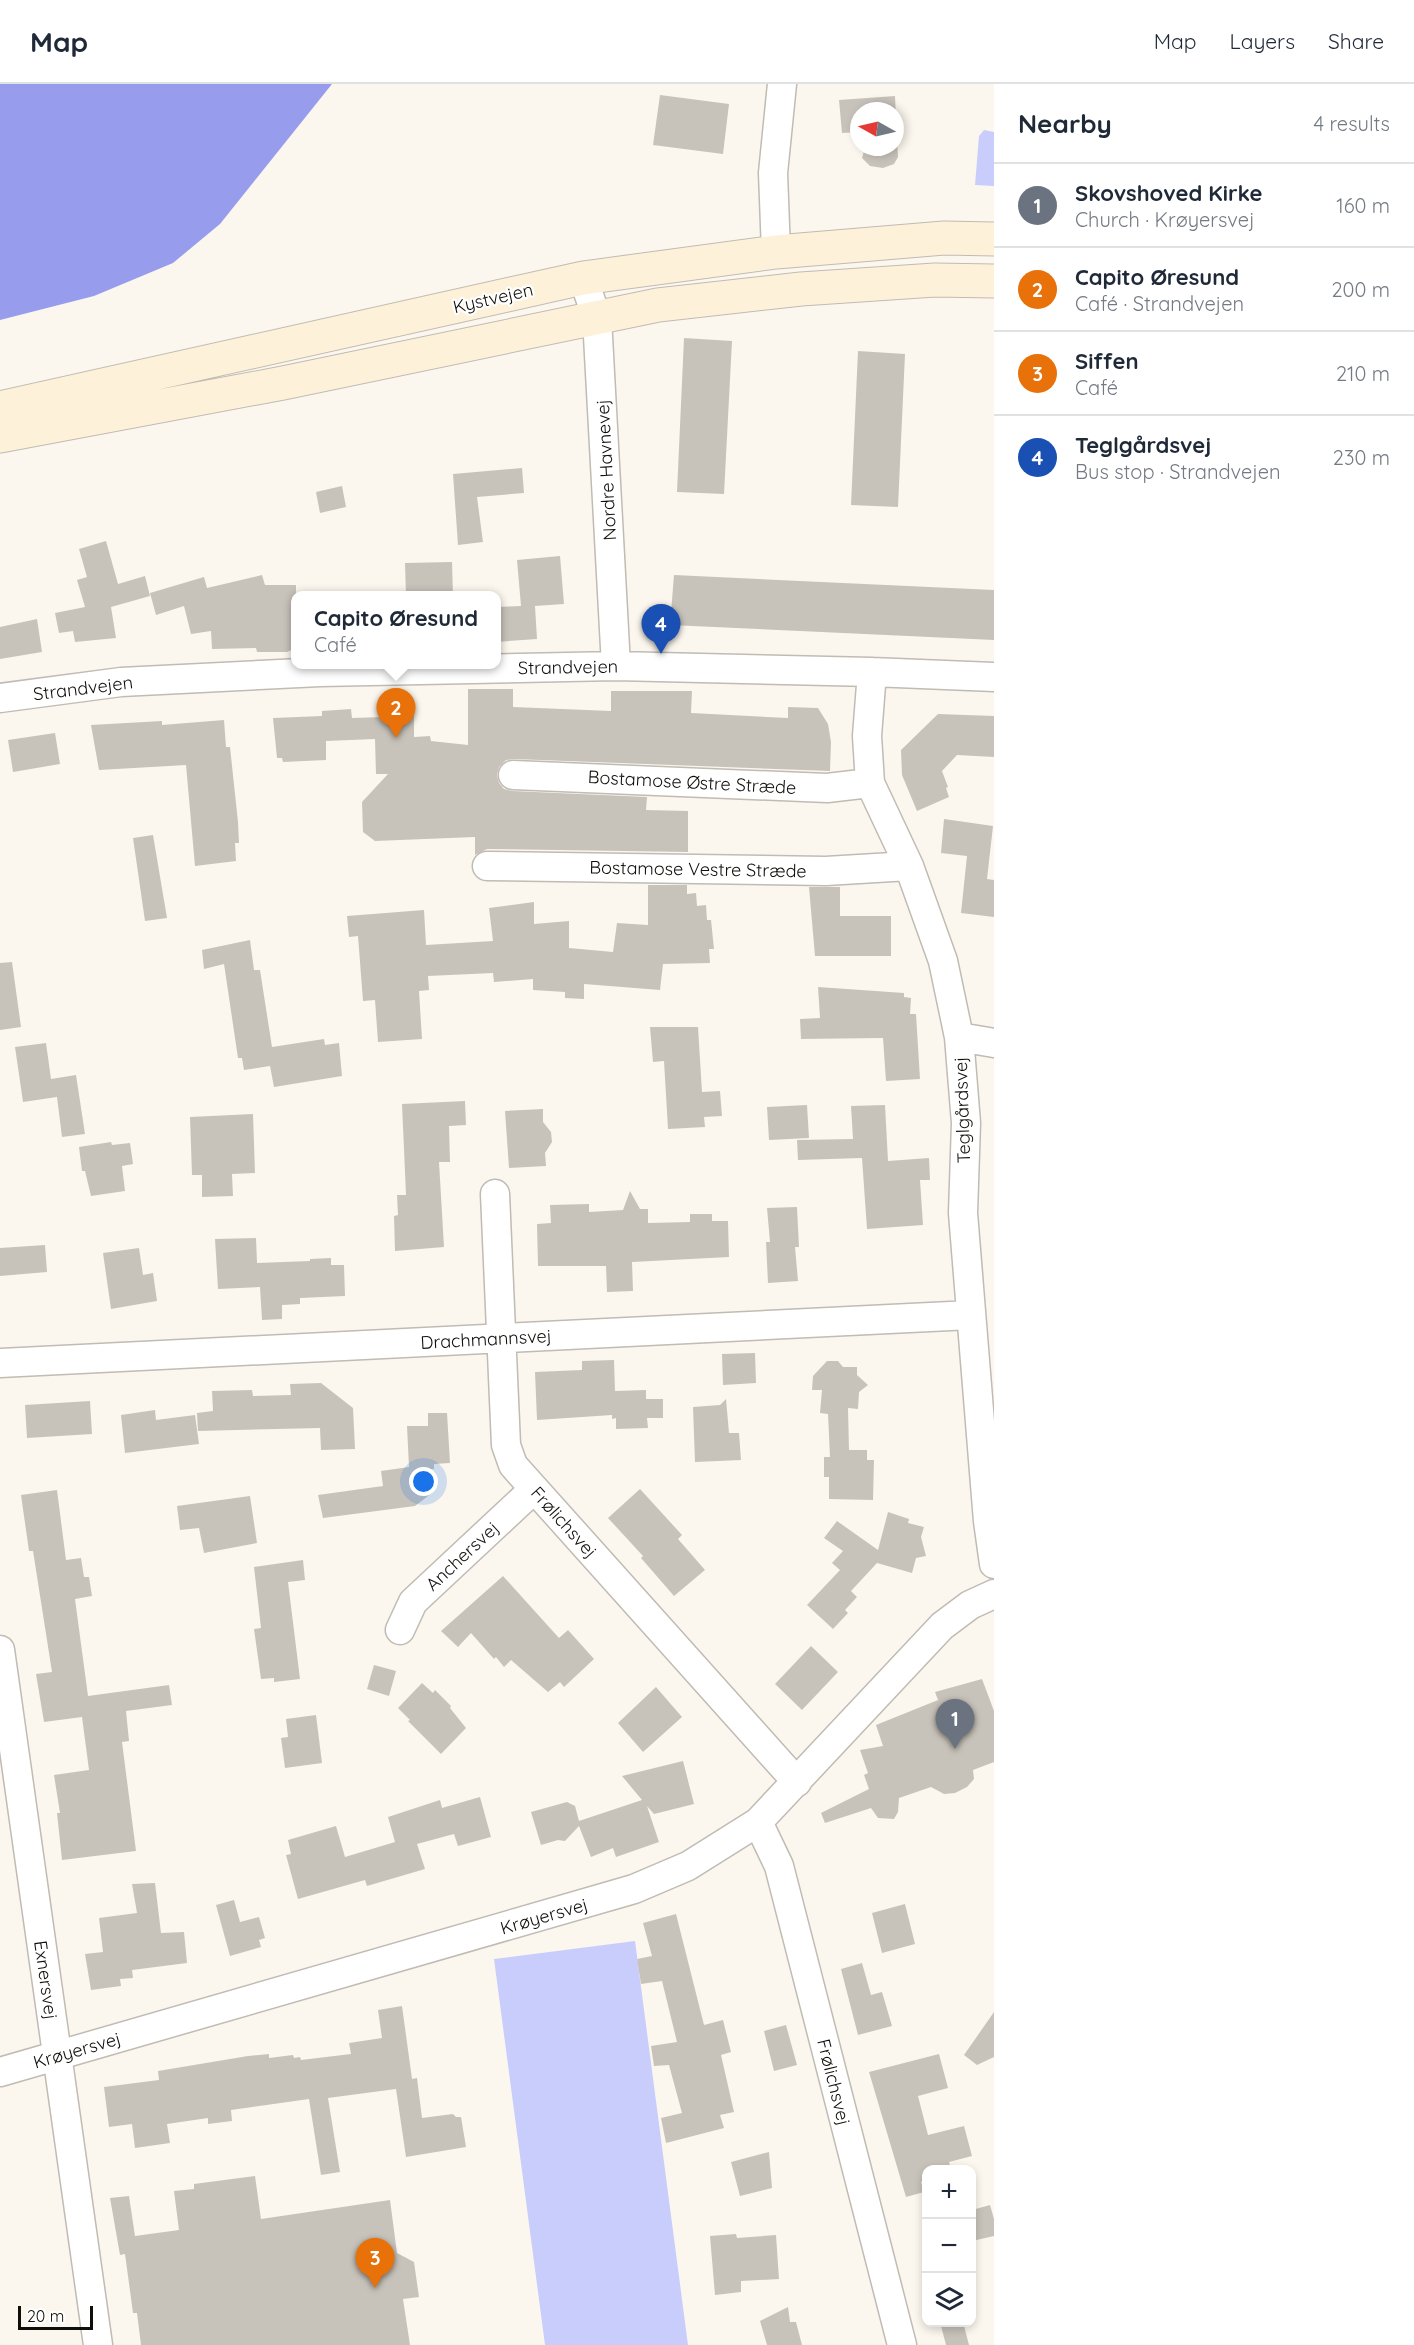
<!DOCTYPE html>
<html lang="en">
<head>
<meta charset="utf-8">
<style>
	:root { --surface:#fff; --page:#f2f2f3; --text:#1f2937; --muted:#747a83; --line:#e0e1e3; --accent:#6f6be5 }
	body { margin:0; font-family:Quicksand,sans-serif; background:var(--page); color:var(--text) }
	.controls { position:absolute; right:18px; bottom:18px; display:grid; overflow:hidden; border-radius:12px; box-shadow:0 3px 9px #0003 }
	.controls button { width:54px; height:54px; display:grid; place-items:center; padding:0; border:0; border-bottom:2px solid var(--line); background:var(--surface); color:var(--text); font:30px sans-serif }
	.compass { position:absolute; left:850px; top:18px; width:54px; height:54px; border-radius:50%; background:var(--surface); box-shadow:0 3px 9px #0003; rotate:278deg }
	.scale { position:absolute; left:18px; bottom:15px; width:75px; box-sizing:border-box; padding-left:6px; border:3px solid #0f0e0b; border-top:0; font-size:16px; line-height:21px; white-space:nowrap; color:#0f0e0b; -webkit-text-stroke:4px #fff; paint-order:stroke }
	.you { position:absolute; left:424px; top:1398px; width:21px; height:21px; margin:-15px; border:4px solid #fff; border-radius:50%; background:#1a73e8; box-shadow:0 0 0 9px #1a73e833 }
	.badge { display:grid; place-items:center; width:39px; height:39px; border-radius:50%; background:var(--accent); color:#fff; font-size:20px; font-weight:700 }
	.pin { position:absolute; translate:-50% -50px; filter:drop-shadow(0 2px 3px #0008) }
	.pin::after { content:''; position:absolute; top:32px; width:21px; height:18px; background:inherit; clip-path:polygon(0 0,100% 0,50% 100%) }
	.popup { position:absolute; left:291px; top:507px; width:210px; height:78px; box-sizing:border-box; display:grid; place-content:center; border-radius:12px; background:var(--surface); filter:drop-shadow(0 2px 4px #0005); font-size:20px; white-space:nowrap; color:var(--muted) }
	.popup b { font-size:22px; color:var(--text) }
	.popup::after { content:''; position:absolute; left:50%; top:100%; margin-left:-12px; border:12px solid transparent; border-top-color:var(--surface) }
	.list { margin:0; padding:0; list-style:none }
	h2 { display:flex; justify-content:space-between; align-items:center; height:78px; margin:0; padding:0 24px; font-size:26px }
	h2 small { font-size:20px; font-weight:400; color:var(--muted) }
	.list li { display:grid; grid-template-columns:39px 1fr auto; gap:18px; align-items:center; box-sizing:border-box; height:84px; padding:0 24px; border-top:2px solid var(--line) }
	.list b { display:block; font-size:22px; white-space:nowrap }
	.list p { margin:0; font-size:20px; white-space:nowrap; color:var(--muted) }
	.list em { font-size:20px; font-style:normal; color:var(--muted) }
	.icon { flex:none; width:33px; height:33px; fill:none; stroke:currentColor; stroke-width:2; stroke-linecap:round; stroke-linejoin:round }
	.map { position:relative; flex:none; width:994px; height:2261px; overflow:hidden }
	header { display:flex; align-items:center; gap:36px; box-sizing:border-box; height:84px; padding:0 30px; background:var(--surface); border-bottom:2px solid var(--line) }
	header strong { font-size:28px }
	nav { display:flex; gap:33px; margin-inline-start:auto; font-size:21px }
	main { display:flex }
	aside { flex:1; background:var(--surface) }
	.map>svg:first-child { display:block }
	.green { fill:#c9cdfb }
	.water { fill:#989ced }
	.building { fill:#c8c3ba }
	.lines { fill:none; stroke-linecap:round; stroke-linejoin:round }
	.minor-casing { stroke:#c0bbb3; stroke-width:31 }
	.secondary-casing { stroke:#c0bbb3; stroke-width:35 }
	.minor { stroke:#fff; stroke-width:28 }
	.secondary { stroke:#fef1da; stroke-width:33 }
	.labels { text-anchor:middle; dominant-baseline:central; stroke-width:4.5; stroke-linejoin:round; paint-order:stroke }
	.street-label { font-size:18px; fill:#0f0e0b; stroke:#fff }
</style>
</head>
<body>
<header>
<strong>Map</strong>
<nav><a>Map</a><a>Layers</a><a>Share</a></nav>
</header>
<main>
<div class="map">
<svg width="994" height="2261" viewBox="0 0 994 2261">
	<rect width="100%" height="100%" fill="#fcf7ee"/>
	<path class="green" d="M 984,46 L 994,48 L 994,102 L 975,101 L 979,52 Z
		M 635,1857 L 688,2261 L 545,2261 L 494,1875 Z"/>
	<path class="water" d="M 0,0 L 332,0 L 220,140 L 173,179 L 94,212 L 0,236 Z"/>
	<path class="building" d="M 660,11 L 729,20 L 723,70 L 653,61 Z
		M 895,12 L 898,73 L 894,80 L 883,84 L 870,82 L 862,74 L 865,63 L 895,63 L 895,27 L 859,27 L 859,48 L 842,49 L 839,16 Z
		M 684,254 L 732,257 L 724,410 L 677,408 Z
		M 858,267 L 905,270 L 898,423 L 851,421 Z
		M 522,384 L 524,409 L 477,413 L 483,458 L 458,461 L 453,390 Z
		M 342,402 L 346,423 L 320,429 L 316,408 Z
		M 106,457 L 118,500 L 145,492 L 150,512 L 111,523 L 116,554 L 75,558 L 73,547 L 59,549 L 55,529 L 85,523 L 77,496 L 87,493 L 79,465 Z
		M 560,472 L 564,520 L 535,522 L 537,555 L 496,558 L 496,523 L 521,522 L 517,476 Z
		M 452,478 L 453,512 L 406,512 L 405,479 Z
		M 262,491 L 265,501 L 296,501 L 296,564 L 287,568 L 257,568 L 256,564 L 212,565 L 211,547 L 191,550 L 184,522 L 156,531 L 150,509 L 204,493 L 207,504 Z
		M 674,491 L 994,506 L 994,556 L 670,541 Z
		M 37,535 L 42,568 L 0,575 L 0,543 Z
		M 468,605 L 513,605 L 513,623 L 611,627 L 611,607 L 692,607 L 691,629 L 788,634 L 788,623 L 818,624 L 828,640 L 831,658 L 830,687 L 514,675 L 506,676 L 499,683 L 497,691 L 499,699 L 504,705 L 512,707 L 647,713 L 646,726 L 688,727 L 688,768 L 487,765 L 475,771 L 475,753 L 375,757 L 363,748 L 362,718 L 388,690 L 376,690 L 375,655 L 326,657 L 326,676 L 283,678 L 282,674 L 277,674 L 273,634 L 322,632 L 322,627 L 351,625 L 352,634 L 414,632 L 414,653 L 430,652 L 431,657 L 468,661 Z
		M 938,630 L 994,632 L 994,673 L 957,671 L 942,687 L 948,703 L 946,704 L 949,713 L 917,727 L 902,691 L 901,666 Z
		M 224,636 L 226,663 L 230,663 L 238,738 L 239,759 L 235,759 L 236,777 L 195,782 L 186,681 L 99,686 L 91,641 L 162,637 L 162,641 Z
		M 55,649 L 60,680 L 13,688 L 8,656 Z
		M 944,735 L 993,742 L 987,795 L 994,796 L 994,833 L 961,829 L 967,772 L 941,769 Z
		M 153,751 L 167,834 L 145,837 L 133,754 Z
		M 648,801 L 687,801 L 687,810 L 696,809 L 697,822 L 706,821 L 707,836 L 711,836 L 714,865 L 709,865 L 710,879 L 663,880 L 660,906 L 584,900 L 584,915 L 565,914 L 565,908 L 533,906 L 533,895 L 494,898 L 493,889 L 428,892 L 429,906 L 419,907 L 422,955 L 378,958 L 375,916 L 363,917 L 358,852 L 349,853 L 347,832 L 424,826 L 426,861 L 493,857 L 489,824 L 534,818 L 534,840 L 569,837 L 569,864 L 613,868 L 617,839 L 648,841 Z
		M 809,803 L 840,803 L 840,832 L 891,832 L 891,872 L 815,872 Z
		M 250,856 L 254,886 L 260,886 L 272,963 L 324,955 L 325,961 L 339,959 L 342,992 L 274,1003 L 270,982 L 244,986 L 242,974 L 238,974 L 224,880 L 204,885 L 202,866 Z
		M 12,878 L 21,943 L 0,946 L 0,879 Z
		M 818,903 L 904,909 L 904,913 L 911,914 L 910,930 L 916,930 L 920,995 L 886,997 L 883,954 L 801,955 L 800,935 L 820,934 Z
		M 650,943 L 698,943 L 702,1008 L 720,1007 L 722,1032 L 704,1033 L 705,1043 L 668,1045 L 664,977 L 653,978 Z
		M 46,959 L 51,995 L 76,991 L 85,1050 L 62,1053 L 57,1013 L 23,1018 L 15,963 Z
		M 465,1017 L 466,1041 L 449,1042 L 450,1078 L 439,1078 L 444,1163 L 395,1167 L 394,1132 L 398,1131 L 397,1111 L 406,1111 L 402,1020 Z
		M 807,1021 L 809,1054 L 769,1056 L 767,1023 Z
		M 885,1021 L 888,1077 L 929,1074 L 930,1096 L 920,1096 L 923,1141 L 867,1145 L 862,1074 L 798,1076 L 797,1056 L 853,1055 L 851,1022 Z
		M 543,1025 L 543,1038 L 551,1048 L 552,1058 L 545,1069 L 546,1082 L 509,1084 L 505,1027 Z
		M 253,1030 L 255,1089 L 232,1090 L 233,1112 L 202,1113 L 202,1091 L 192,1091 L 190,1033 Z
		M 111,1058 L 112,1061 L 130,1059 L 133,1080 L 122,1082 L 125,1107 L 91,1112 L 85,1087 L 82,1087 L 79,1063 Z
		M 630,1107 L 640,1125 L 648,1125 L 648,1139 L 690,1138 L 690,1130 L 712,1130 L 712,1137 L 728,1137 L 729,1173 L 632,1178 L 633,1207 L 607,1208 L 606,1182 L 538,1182 L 537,1140 L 551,1139 L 550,1121 L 589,1120 L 589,1128 L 623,1126 Z
		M 797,1123 L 799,1163 L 795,1163 L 798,1197 L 768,1199 L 766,1158 L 770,1158 L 767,1124 Z
		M 256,1154 L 257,1179 L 310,1177 L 310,1175 L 331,1174 L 331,1181 L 344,1181 L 345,1212 L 300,1214 L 300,1220 L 282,1221 L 282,1235 L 262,1236 L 260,1203 L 218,1205 L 215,1155 Z
		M 45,1161 L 47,1188 L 0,1192 L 0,1164 Z
		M 139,1164 L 143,1191 L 153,1189 L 157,1217 L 111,1225 L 103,1169 Z
		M 755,1269 L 756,1299 L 723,1301 L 722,1270 Z
		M 614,1276 L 615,1307 L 646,1306 L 646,1315 L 663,1315 L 663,1334 L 647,1334 L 648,1344 L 616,1345 L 616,1334 L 612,1335 L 612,1331 L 537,1336 L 535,1288 L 582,1286 L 582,1277 Z
		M 827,1277 L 838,1277 L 843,1283 L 857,1283 L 857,1291 L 868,1301 L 859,1308 L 858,1325 L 848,1324 L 849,1366 L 867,1366 L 867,1376 L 874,1376 L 873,1416 L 829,1415 L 829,1393 L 824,1393 L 824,1373 L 830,1373 L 828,1330 L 820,1329 L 822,1306 L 812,1306 L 813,1292 Z
		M 321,1299 L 353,1324 L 355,1365 L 321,1366 L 320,1344 L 198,1347 L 197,1329 L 213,1327 L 212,1307 L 252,1306 L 253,1312 L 291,1311 L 290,1300 Z
		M 726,1315 L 729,1349 L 739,1349 L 741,1376 L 695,1378 L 693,1323 L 720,1321 Z
		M 90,1317 L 92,1350 L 27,1354 L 25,1321 Z
		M 155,1326 L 156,1336 L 195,1331 L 199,1360 L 125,1369 L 121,1331 Z
		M 428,1329 L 447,1329 L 450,1379 L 434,1380 L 434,1385 L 414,1386 L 432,1409 L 415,1422 L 323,1434 L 318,1411 L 383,1402 L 381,1387 L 409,1383 L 407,1342 L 428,1342 Z
		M 640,1405 L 682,1451 L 678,1455 L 705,1486 L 674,1512 L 641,1474 L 643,1472 L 608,1434 Z
		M 57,1406 L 66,1476 L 81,1474 L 84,1493 L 89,1493 L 92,1512 L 75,1515 L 88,1612 L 169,1601 L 172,1621 L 126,1627 L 129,1657 L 122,1658 L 136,1767 L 62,1776 L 57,1729 L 60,1729 L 54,1691 L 89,1686 L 82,1633 L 44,1638 L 36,1590 L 52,1588 L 33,1467 L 29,1467 L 21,1411 Z
		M 250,1412 L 257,1459 L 204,1469 L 199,1444 L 180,1446 L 177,1422 Z
		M 888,1428 L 909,1435 L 908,1439 L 924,1443 L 921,1453 L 926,1472 L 916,1474 L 912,1489 L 877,1479 L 851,1507 L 857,1513 L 845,1526 L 848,1529 L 833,1545 L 807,1521 L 840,1486 L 832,1479 L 843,1467 L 824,1454 L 837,1437 L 878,1466 Z
		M 303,1476 L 305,1496 L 288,1498 L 300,1595 L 274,1598 L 274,1594 L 261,1595 L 254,1545 L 261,1544 L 254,1483 Z
		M 503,1492 L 559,1554 L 568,1546 L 594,1575 L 564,1603 L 560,1598 L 548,1608 L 511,1576 L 504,1583 L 496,1573 L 494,1575 L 471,1549 L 458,1563 L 441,1547 Z
		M 811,1562 L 838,1588 L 802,1626 L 775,1600 Z
		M 374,1581 L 396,1587 L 389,1612 L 367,1605 Z
		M 982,1595 L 994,1627 L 994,1678 L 973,1686 L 974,1695 L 967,1703 L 955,1709 L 944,1710 L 931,1703 L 899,1714 L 898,1728 L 894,1735 L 878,1734 L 871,1724 L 825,1739 L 821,1729 L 869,1705 L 864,1691 L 868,1689 L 860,1666 L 883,1662 L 876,1641 L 938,1616 L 935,1608 Z
		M 422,1599 L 433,1609 L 435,1606 L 451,1622 L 450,1624 L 466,1644 L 441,1670 L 408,1637 L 410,1636 L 398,1624 Z
		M 656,1603 L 682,1633 L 643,1668 L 618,1639 Z
		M 316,1631 L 322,1679 L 285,1684 L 281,1654 L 288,1653 L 286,1635 Z
		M 683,1677 L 694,1720 L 654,1730 L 647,1722 L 659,1758 L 616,1773 L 613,1764 L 591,1773 L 579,1742 L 565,1757 L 558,1756 L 541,1761 L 531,1728 L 567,1718 L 575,1722 L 579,1737 L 642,1716 L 622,1692 Z
		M 480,1713 L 491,1753 L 458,1762 L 454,1750 L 417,1760 L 425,1785 L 367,1802 L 365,1796 L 298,1815 L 286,1771 L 291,1770 L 288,1756 L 336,1742 L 345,1773 L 395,1758 L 388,1733 L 440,1716 L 442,1724 Z
		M 155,1799 L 161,1849 L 184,1848 L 187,1879 L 132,1886 L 133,1894 L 120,1895 L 121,1902 L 91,1906 L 85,1870 L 103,1868 L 99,1834 L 137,1829 L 132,1800 Z
		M 234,1816 L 240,1838 L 259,1833 L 265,1854 L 259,1856 L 261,1863 L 230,1872 L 216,1821 Z
		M 905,1820 L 915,1860 L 882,1869 L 872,1829 Z
		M 676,1830 L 704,1941 L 723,1936 L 731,1968 L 721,1971 L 734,2028 L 720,2031 L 724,2044 L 666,2059 L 661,2034 L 682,2029 L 669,1981 L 654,1982 L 651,1962 L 677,1958 L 662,1897 L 641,1900 L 637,1875 L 652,1872 L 643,1839 Z
		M 862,1879 L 871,1911 L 882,1908 L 892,1942 L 858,1951 L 841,1885 Z
		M 402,1922 L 412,1995 L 417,1994 L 422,2034 L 453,2030 L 456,2033 L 461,2033 L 466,2063 L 406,2073 L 396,2005 L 328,2014 L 340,2088 L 321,2091 L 309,2015 L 231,2026 L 232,2037 L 208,2040 L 208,2034 L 167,2040 L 170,2059 L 135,2064 L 132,2040 L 109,2043 L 104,2003 L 159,1996 L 158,1987 L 248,1972 L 269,1970 L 269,1974 L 293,1971 L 294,1974 L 300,1973 L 301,1976 L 351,1970 L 349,1959 L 382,1954 L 378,1926 Z
		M 994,1928 L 994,1973 L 977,1981 L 964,1971 Z
		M 786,1941 L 797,1981 L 774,1987 L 764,1947 Z
		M 939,1970 L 948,2004 L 918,2012 L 928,2051 L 964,2042 L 972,2072 L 949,2078 L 951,2085 L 927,2085 L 927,2096 L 921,2098 L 924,2108 L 906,2113 L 869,1988 Z
		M 769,2068 L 772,2104 L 740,2112 L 731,2078 Z
		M 255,2092 L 261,2135 L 390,2116 L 397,2169 L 414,2178 L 419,2213 L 403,2215 L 410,2261 L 141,2261 L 137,2229 L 133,2229 L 125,2170 L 120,2171 L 110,2114 L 129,2112 L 135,2152 L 179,2146 L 174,2107 L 194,2105 L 194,2100 Z
		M 990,2121 L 994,2135 L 994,2152 L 972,2157 L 972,2126 Z
		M 736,2150 L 737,2154 L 776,2151 L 779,2195 L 741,2197 L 741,2208 L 715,2211 L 710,2152 Z
		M 788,2223 L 790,2238 L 796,2238 L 802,2261 L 767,2261 L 760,2237 Z
		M 940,2238 L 963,2238 L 969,2261 L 946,2261 Z"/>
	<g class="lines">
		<g class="minor-casing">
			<path id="minor" d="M 776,168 L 773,89 L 782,0
				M 583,194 L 597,234 L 616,582
				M 872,588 L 867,652 L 870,699 L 909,782 L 943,877 L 959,953 L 966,1039 L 963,1129 L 988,1437 L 994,1480
				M 0,614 L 121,598 L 320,588 L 519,584 L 616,582 L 872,588 L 994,593
				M 513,691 L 827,704 L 870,699
				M 487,782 L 826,787 L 909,782
				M 959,953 L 994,959
				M 495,1110 L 506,1361 L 513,1381 L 797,1698
				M 0,1279 L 971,1231
				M 400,1546 L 413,1518 L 534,1405
				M 0,1566 L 98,2261
				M 758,1738 L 779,1782 L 902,2261
				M 0,1988 L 634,1805 L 688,1782 L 758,1738 L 942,1542 L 970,1521 L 994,1510"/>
		</g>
		<g class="secondary-casing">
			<path id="secondary" d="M 0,324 L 583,194 L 776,168 L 944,154 L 994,155
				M 0,352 L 283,299 L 658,221 L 801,205 L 935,196 L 994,197"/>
		</g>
		<use href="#minor" class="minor"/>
		<use href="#secondary" class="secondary"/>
	</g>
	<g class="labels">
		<g class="street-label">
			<text transform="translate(493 214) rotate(-13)">Kystvejen</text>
			<text transform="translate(606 386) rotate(-93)">Nordre Havnevej</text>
			<text transform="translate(568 583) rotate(-1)">Strandvejen</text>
			<text transform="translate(83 604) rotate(-7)">Strandvejen</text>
			<text transform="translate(692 698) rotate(3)">Bostamose Østre Stræde</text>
			<text transform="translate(698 785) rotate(1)">Bostamose Vestre Stræde</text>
			<text transform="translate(962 1026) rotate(-92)">Teglgårdsvej</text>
			<text transform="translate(486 1255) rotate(-3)">Drachmannsvej</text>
			<text transform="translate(564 1438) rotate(48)">Frølichsvej</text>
			<text transform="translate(462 1472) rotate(-43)">Anchersvej</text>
			<text transform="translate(544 1832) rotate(-16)">Krøyersvej</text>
			<text transform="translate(46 1896) rotate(82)">Exnersvej</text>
			<text transform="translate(77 1966) rotate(-16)">Krøyersvej</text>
			<text transform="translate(834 1998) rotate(76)">Frølichsvej</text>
		</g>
	</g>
</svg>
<div class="controls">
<button>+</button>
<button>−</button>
<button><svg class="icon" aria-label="layers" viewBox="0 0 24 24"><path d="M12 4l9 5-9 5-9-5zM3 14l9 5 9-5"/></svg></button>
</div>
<svg class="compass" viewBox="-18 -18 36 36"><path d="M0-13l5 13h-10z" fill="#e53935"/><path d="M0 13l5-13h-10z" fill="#747a83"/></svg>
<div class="scale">20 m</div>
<div class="you"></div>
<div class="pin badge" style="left:955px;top:1665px;background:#6b7280">1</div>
<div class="pin badge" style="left:396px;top:654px;background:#e8710a">2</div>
<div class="popup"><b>Capito Øresund</b>Café</div>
<div class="pin badge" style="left:375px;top:2204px;background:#e8710a">3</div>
<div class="pin badge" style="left:661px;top:570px;background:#1a4fb4">4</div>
</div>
<aside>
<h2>Nearby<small>4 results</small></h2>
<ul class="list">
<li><span class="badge" style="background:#6b7280">1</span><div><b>Skovshoved Kirke</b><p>Church · Krøyersvej</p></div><em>160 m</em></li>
<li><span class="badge" style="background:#e8710a">2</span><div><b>Capito Øresund</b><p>Café · Strandvejen</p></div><em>200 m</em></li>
<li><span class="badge" style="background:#e8710a">3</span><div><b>Siffen</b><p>Café</p></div><em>210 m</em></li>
<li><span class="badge" style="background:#1a4fb4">4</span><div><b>Teglgårdsvej</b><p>Bus stop · Strandvejen</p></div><em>230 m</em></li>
</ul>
</aside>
</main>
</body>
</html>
